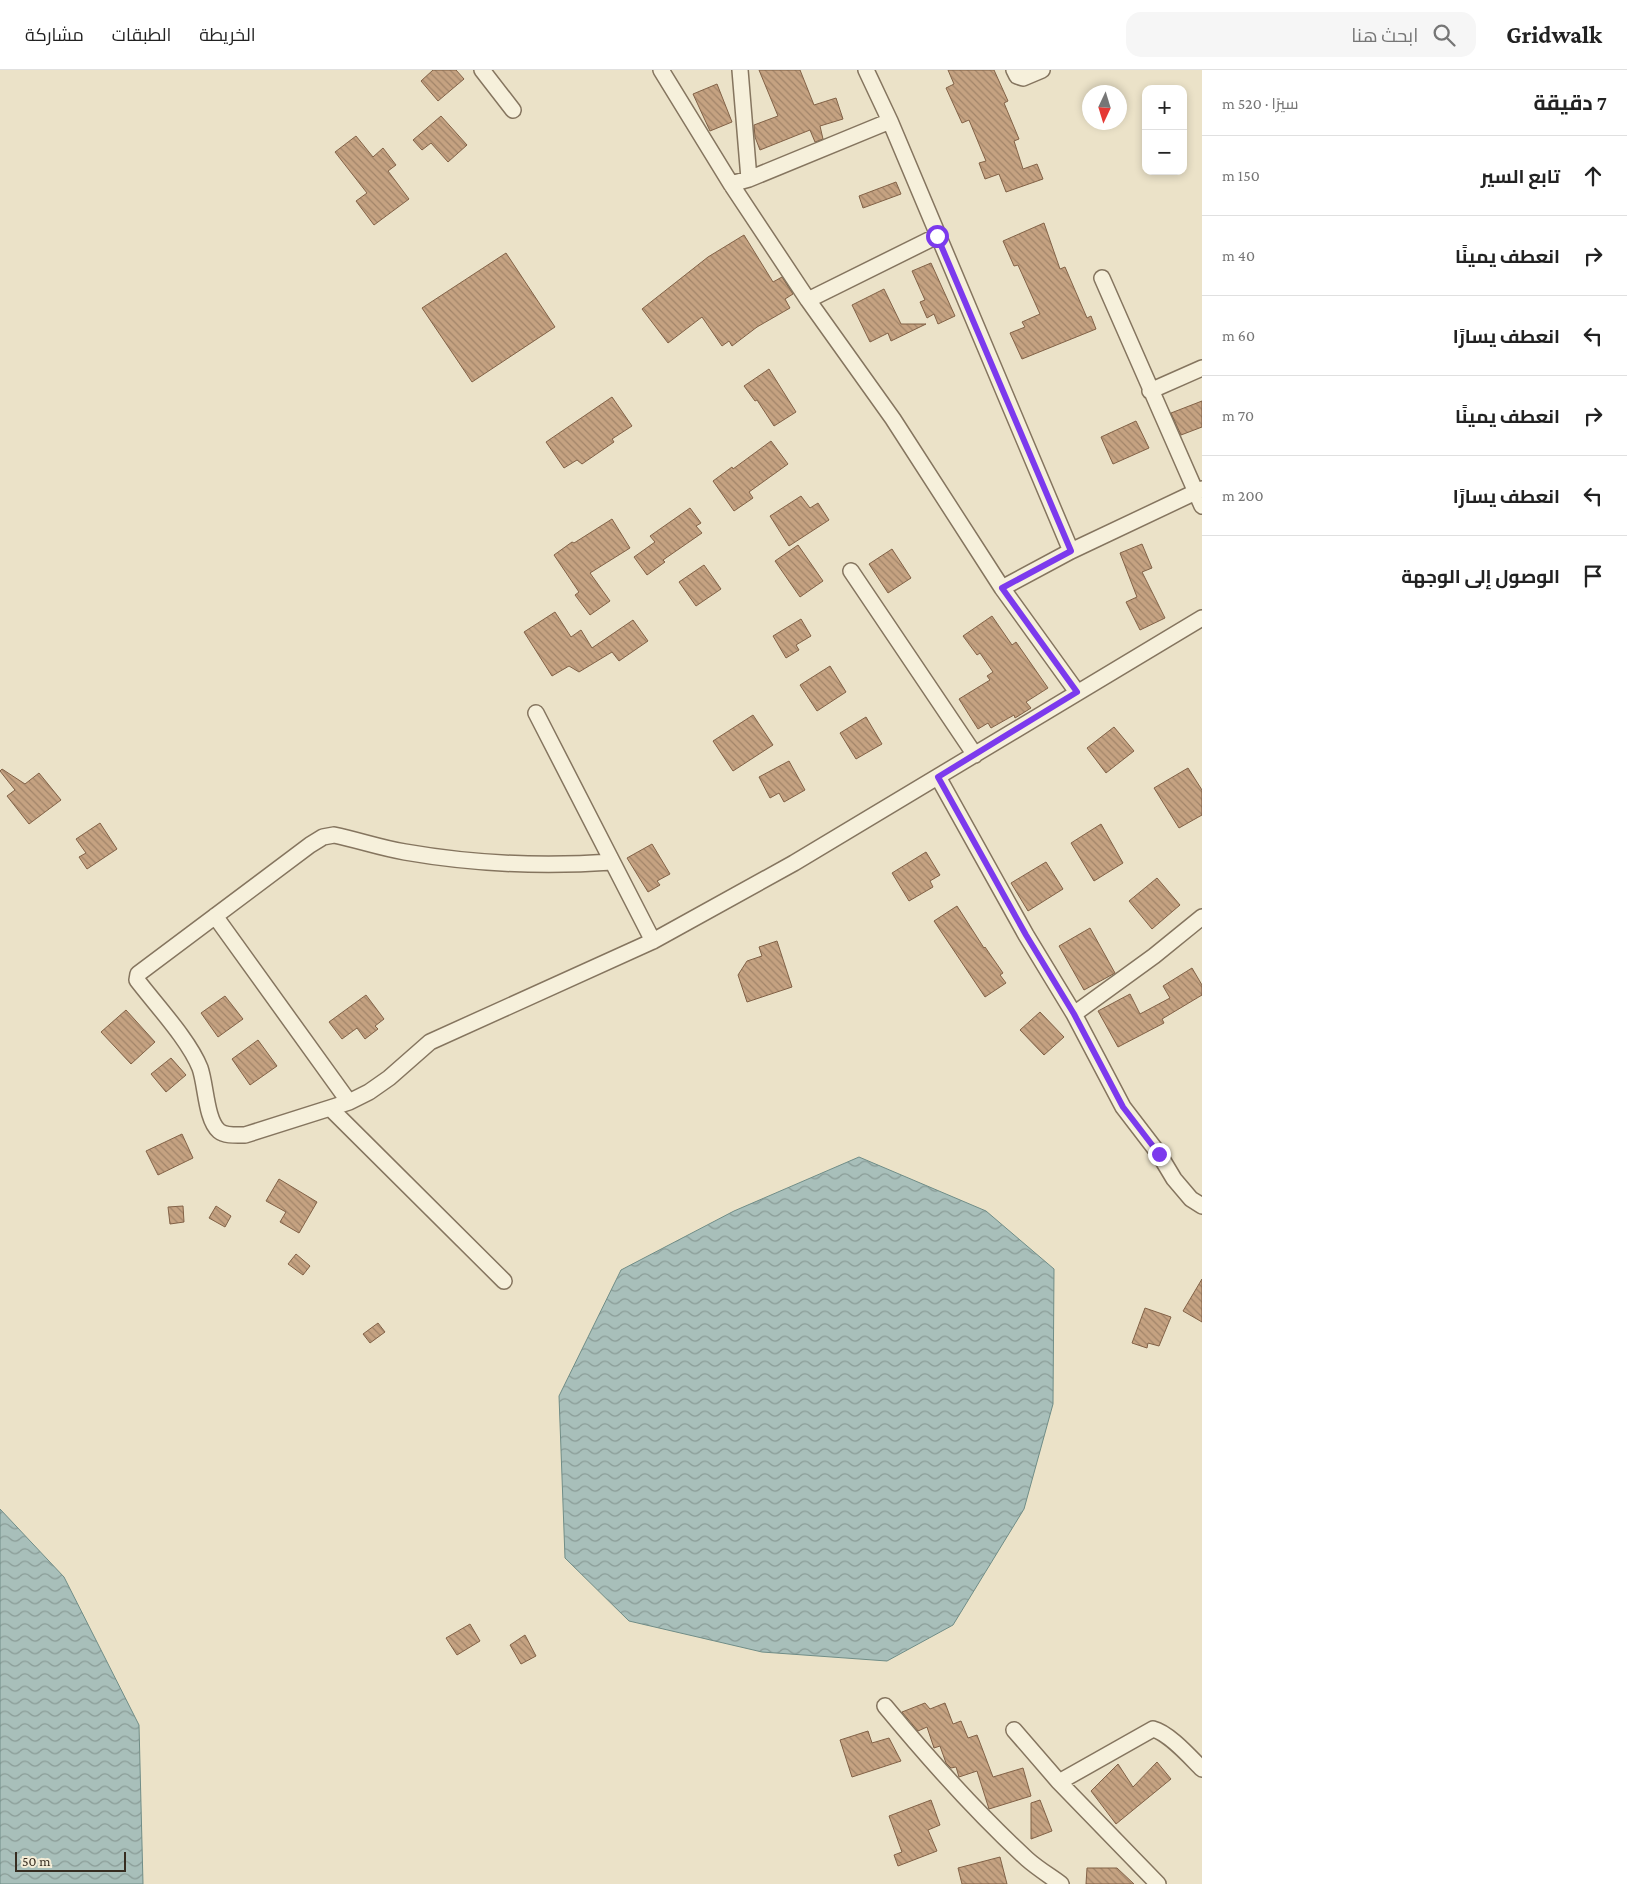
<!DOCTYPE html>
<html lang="ar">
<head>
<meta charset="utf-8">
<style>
	:root { --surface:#fff; --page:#f6f6f6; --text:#222; --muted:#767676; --line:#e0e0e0 }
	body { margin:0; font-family:"Crimson Pro",Cairo,serif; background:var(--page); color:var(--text); direction:rtl }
	.controls { position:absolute; right:15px; top:15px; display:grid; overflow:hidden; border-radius:10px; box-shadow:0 2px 8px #0003 }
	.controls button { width:45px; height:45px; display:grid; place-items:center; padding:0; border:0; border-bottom:1px solid var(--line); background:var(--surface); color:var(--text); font:25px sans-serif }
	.compass { position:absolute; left:1082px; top:15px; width:45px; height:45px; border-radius:50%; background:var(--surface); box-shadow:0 2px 8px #0003; rotate:184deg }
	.scale { position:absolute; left:15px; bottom:12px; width:111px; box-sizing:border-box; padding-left:5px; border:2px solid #372d21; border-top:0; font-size:14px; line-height:18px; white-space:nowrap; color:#372d21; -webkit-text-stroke:4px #f3ecd7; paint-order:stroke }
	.stop { position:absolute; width:15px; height:15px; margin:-11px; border:4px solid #7c3aed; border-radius:50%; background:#fff }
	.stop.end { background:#7c3aed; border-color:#fff; box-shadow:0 1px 5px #0008 }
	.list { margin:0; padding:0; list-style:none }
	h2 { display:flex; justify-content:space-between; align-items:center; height:65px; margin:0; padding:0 20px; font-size:21px }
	h2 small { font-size:16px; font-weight:400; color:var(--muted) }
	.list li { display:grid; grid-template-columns:32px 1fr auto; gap:15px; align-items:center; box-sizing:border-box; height:80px; padding:0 20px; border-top:1px solid var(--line) }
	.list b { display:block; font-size:19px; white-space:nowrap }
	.list em { font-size:16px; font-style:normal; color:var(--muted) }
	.icon { flex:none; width:28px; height:28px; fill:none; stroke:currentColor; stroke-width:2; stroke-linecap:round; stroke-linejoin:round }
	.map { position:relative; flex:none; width:1202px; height:1814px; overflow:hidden; direction:ltr }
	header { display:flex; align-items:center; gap:30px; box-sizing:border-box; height:70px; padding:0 25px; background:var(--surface); border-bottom:1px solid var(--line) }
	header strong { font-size:24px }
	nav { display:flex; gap:28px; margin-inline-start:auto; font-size:18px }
	.search { width:350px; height:45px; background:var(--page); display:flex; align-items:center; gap:12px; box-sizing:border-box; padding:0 18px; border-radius:15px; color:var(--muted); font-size:19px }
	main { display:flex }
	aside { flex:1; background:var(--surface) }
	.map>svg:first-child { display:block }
	.water { fill:url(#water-waves); stroke:#708d87 }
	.building { fill:url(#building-back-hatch); stroke:#826247 }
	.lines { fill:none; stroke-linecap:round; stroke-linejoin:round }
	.street-casing { stroke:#85755f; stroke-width:18 }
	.street { stroke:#f6f0db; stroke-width:15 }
	.route { stroke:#7c3aed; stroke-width:6 }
</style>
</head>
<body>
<header>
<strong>Gridwalk</strong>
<div class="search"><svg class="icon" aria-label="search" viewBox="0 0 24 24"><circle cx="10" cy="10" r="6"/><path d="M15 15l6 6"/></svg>ابحث هنا</div>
<nav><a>الخريطة</a><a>الطبقات</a><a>مشاركة</a></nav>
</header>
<main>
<aside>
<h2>7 دقيقة<small>سيرًا · 520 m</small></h2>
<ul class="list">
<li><svg class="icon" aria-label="ahead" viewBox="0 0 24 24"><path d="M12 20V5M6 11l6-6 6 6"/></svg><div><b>تابع السير</b></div><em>150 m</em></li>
<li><svg class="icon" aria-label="right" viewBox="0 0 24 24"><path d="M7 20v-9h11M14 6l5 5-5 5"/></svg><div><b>انعطف يمينًا</b></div><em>40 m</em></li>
<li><svg class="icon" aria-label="left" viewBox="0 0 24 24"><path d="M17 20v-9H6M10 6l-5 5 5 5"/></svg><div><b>انعطف يسارًا</b></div><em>60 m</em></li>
<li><svg class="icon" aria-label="right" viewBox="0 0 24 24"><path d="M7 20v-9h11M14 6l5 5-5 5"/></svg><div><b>انعطف يمينًا</b></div><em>70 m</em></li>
<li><svg class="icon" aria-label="left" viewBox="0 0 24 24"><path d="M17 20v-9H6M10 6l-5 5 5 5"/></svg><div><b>انعطف يسارًا</b></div><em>200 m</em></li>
<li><svg class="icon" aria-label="arrive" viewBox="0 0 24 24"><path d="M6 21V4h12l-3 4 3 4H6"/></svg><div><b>الوصول إلى الوجهة</b></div></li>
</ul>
</aside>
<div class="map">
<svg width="1202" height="1814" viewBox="0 0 1202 1814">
	<defs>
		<pattern id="water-waves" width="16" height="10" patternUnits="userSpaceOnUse" patternTransform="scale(1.25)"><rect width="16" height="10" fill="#a8bfba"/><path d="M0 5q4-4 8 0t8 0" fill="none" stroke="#8a9c97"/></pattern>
		<pattern id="building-back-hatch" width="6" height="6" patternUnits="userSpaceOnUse" patternTransform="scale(1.25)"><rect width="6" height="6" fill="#c5a281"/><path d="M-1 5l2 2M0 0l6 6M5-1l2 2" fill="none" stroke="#a18469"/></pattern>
	</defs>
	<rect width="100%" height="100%" fill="#ebe2c8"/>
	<path class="water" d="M 859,1087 L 986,1141 L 1054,1199 L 1053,1334 L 1024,1439 L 953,1555 L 887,1591 L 762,1582 L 629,1551 L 565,1488 L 559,1326 L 621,1200 L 734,1141 Z
		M 0,1439 L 64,1507 L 139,1655 L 143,1814 L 0,1814 Z"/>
	<path class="building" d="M 433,0 L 456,0 L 464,9 L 438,31 L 421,11 Z
		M 759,0 L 800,0 L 814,35 L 836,28 L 843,49 L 820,56 L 823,69 L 815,72 L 810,60 L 760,80 L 755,67 L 754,55 L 778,46 Z
		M 948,0 L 994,0 L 1008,31 L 1004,33 L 1019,69 L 1014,71 L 1023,99 L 1037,94 L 1043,109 L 1006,122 L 999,104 L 985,109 L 979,93 L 986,91 L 969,50 L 962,53 L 946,18 L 954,14 Z
		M 717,14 L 732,52 L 710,61 L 693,24 Z
		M 441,46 L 467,75 L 448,92 L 431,73 L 422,80 L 413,70 Z
		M 356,66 L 373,87 L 383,78 L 396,95 L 388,101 L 409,129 L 374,155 L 356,131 L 367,123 L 335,82 Z
		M 896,112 L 901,124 L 863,138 L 859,126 Z
		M 1044,153 L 1060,199 L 1065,197 L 1087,248 L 1091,246 L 1096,259 L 1022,289 L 1010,263 L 1025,257 L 1022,252 L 1040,244 L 1018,195 L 1014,196 L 1003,171 Z
		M 744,165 L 773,212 L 782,207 L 793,224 L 785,229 L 790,238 L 757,257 L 732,276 L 729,271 L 722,276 L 702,247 L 668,273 L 642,239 L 708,187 Z
		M 506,183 L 555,257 L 472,312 L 422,238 Z
		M 931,193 L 955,246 L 938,254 L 934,244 L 927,248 L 920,232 L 925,230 L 912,201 Z
		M 884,219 L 901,254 L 926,254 L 891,271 L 888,263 L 870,272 L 852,235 Z
		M 769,299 L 796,342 L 774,356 L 757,330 L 755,331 L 744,316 Z
		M 612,327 L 632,356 L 612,369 L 614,372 L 582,394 L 577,390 L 564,398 L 546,372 Z
		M 1202,331 L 1202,357 L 1181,365 L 1171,343 Z
		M 1136,351 L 1149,378 L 1113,394 L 1101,367 Z
		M 771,371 L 788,394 L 749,422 L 753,428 L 734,441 L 713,411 L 732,397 L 733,399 Z
		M 801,426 L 810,438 L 818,433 L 829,450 L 789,476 L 770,446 Z
		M 690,438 L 701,453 L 696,456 L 702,463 L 663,490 L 665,492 L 647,505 L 634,487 L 655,472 L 650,466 Z
		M 612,449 L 630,478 L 590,503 L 610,531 L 590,545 L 575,525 L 579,522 L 554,485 L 572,472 L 574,473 Z
		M 1142,474 L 1152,498 L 1142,502 L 1165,548 L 1140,560 L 1126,532 L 1137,527 L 1120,483 Z
		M 798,475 L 823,511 L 800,527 L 775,491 Z
		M 892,479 L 911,508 L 888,523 L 869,494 Z
		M 704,495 L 721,519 L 696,536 L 679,512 Z
		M 555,542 L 571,567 L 581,560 L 592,578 L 633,550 L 648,571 L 619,591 L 612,582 L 579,602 L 569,596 L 552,606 L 524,562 Z
		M 992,546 L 1012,575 L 1016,572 L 1048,618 L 1026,632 L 1031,638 L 1015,648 L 1014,645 L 991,658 L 988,653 L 978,659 L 959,629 L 990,610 L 987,606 L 993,602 L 980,583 L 977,585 L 963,566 Z
		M 801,549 L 811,566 L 796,575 L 799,580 L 786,588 L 773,566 Z
		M 830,596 L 846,622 L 817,641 L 800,615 Z
		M 753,645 L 773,675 L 733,701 L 713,671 Z
		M 866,647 L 882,674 L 856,689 L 840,663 Z
		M 1114,657 L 1134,681 L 1106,703 L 1087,678 Z
		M 789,691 L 805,720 L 784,732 L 779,723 L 770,728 L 759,707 Z
		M 1188,698 L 1202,720 L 1202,745 L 1179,758 L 1154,718 Z
		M 2,699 L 25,714 L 39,703 L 61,730 L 29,754 L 7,726 L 15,720 L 0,701 Z
		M 100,753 L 117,779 L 87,799 L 79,787 L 86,783 L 76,769 Z
		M 1101,754 L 1123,793 L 1094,811 L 1071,773 Z
		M 652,774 L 670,804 L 657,811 L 660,815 L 648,822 L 627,788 Z
		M 926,782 L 940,805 L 930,811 L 933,817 L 909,831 L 892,803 Z
		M 1046,792 L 1063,819 L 1028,841 L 1011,813 Z
		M 1157,808 L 1180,835 L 1152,859 L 1129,831 Z
		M 957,836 L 984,878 L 985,877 L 1003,903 L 1000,905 L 1006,913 L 985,927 L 934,851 Z
		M 1090,858 L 1115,903 L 1084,920 L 1059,876 Z
		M 777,871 L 792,917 L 747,932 L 738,905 L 747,891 L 762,886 L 759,877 Z
		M 1192,898 L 1202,915 L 1202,925 L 1162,949 L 1164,953 L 1118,977 L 1098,941 L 1130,924 L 1140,944 L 1170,928 L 1163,916 Z
		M 366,925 L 384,949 L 375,956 L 378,959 L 365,969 L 357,958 L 342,969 L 329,952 Z
		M 225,926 L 243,949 L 218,967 L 201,943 Z
		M 126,940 L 155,972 L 131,994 L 101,962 Z
		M 1040,942 L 1064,967 L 1044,985 L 1020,960 Z
		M 258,970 L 277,996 L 250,1015 L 232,989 Z
		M 171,988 L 186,1005 L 166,1022 L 151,1004 Z
		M 182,1064 L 193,1088 L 158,1105 L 146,1081 Z
		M 279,1109 L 317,1132 L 299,1163 L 280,1152 L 286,1142 L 266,1131 Z
		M 183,1136 L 184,1152 L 170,1154 L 168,1137 Z
		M 216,1136 L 231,1146 L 225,1157 L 209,1148 Z
		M 296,1184 L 310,1196 L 303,1205 L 288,1194 Z
		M 1202,1209 L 1202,1252 L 1183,1241 Z
		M 1145,1238 L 1171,1247 L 1159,1276 L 1148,1273 L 1147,1278 L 1132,1273 Z
		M 378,1253 L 385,1262 L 370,1273 L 363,1264 Z
		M 470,1554 L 480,1571 L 457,1585 L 446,1568 Z
		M 525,1565 L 536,1586 L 521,1594 L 510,1575 Z
		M 925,1633 L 930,1639 L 945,1633 L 953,1654 L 961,1651 L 968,1668 L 977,1665 L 993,1707 L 1023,1698 L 1031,1726 L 989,1739 L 977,1701 L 959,1707 L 956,1697 L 951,1698 L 946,1693 L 940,1676 L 934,1678 L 927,1657 L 918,1661 L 902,1642 Z
		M 868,1661 L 872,1673 L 889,1668 L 901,1691 L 852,1707 L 840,1670 Z
		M 1157,1692 L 1171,1709 L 1116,1754 L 1091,1721 L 1118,1694 L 1133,1717 Z
		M 931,1730 L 940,1755 L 928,1760 L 937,1781 L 898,1796 L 894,1785 L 902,1782 L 889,1746 Z
		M 1040,1730 L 1052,1761 L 1031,1769 L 1031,1733 Z
		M 1000,1787 L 1007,1814 L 962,1814 L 958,1798 Z
		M 1087,1798 L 1117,1798 L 1134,1814 L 1086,1814 Z"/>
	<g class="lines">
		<g class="street-casing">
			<path id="street" d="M 482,0 L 513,40
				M 661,0 L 731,114 L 808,230 L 893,349 L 1002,518 L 1077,622
				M 740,0 L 749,109
				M 866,0 L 890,51 L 1071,481
				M 1014,0 L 1017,6 L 1023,8 L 1042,0
				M 731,114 L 749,109 L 890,51
				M 1102,208 L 1202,436
				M 808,230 L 937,166
				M 1150,321 L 1202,298
				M 851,501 L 975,685
				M 1002,518 L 1071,481 L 1202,419
				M 536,643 L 653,871
				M 938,707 L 1026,865 L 1074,944 L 1123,1037 L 1159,1084 L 1174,1109 L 1191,1129 L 1202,1136
				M 612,792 C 543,797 474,794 405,782 C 381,778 358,770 334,765 L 323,767 L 310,775 L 138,904 L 137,910 C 156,935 189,970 200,998 C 206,1015 206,1050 219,1061 C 225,1066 237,1065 245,1065 L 349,1032 L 369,1022 L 389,1008 L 430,972 L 653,871 L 794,793 L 1202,548
				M 215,846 L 349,1032
				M 1074,944 L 1154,886 L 1202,847
				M 330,1038 L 504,1211
				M 885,1636 C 928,1688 977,1743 1027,1789 C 1037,1798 1050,1806 1061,1814
				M 1014,1660 L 1059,1712 L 1158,1814
				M 1059,1712 L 1153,1659 C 1169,1663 1190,1687 1202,1699"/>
		</g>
		<use href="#street" class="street"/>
	</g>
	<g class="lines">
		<path class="route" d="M 937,166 L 1071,481 L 1002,518 L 1077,622 L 938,707 L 1026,865 L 1074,944 L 1123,1037 L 1159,1084"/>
	</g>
</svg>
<div class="controls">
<button>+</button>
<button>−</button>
</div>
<svg class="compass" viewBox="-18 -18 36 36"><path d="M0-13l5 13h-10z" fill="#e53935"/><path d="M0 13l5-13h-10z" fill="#767676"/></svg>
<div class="scale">50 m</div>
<div class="stop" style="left:937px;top:166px"></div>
<div class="stop end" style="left:1159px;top:1084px"></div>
</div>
</main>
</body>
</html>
